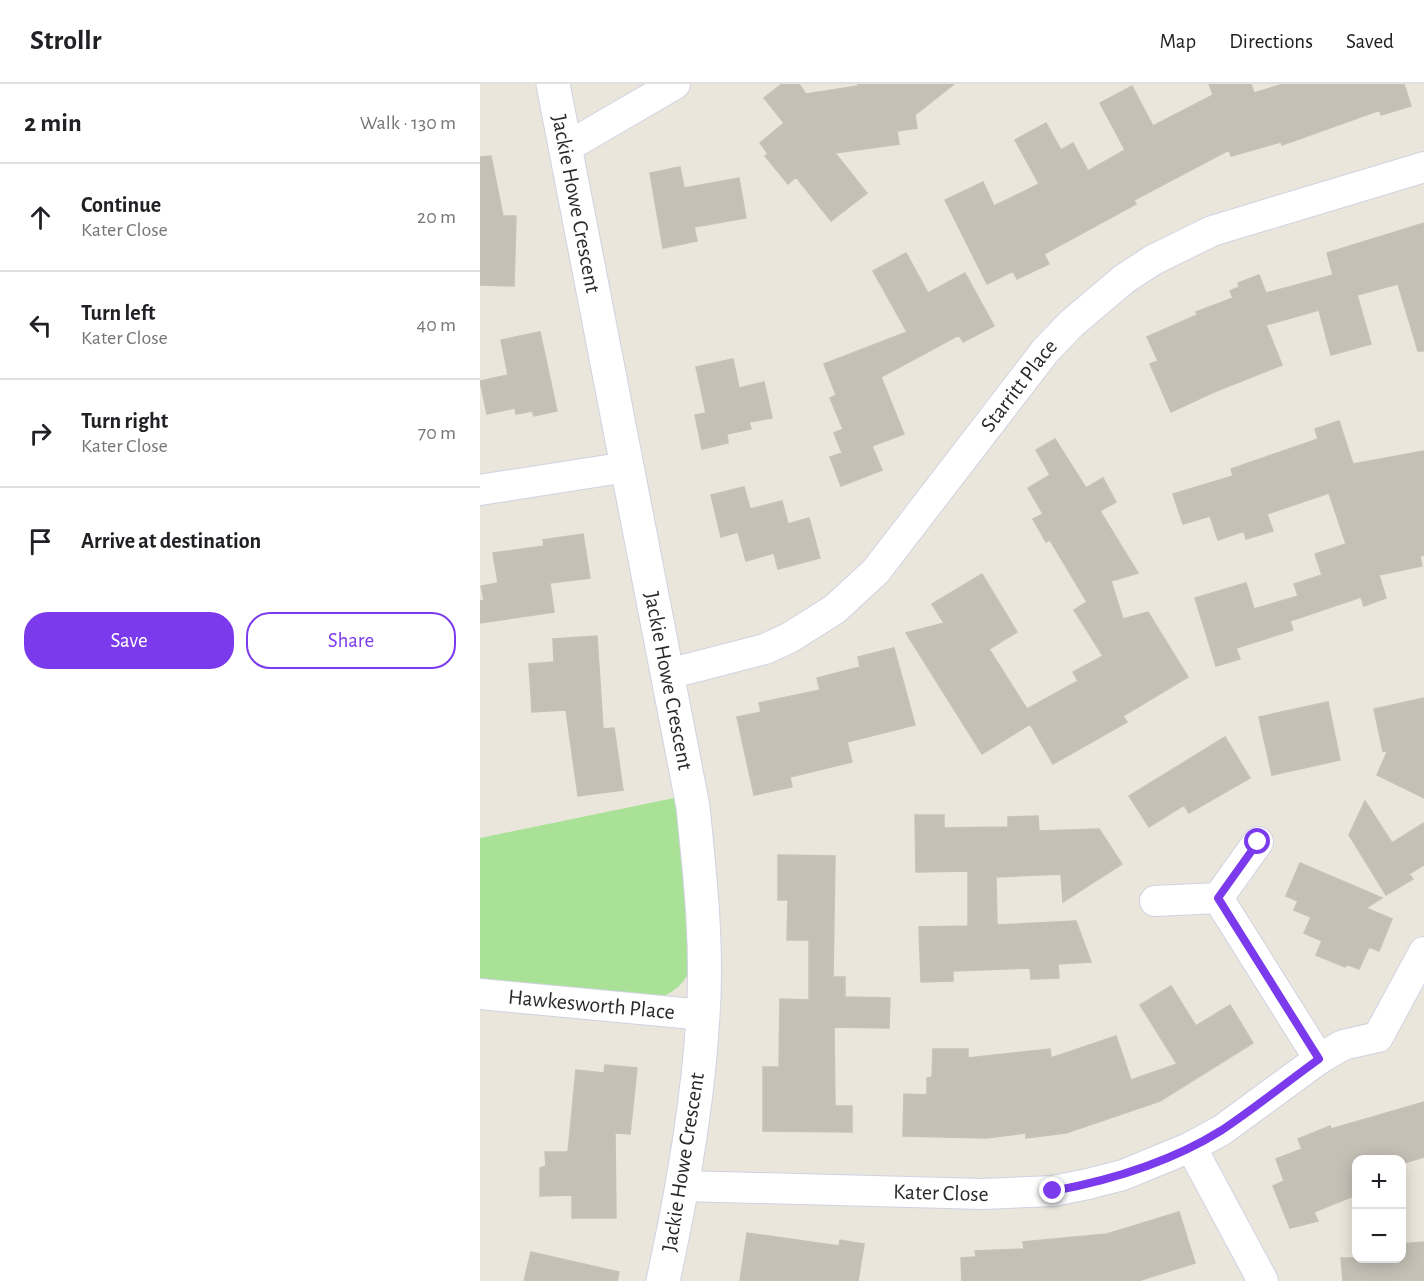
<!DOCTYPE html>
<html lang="en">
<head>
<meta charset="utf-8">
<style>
	:root { --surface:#fff; --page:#f6f6f6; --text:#202124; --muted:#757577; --line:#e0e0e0; --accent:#7c3aed }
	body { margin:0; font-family:"Alegreya Sans",sans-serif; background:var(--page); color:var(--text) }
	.controls { position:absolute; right:18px; bottom:18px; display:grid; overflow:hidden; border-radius:12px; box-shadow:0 3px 15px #0003 }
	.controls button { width:54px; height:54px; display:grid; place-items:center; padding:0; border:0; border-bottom:2px solid var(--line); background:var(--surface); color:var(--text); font:30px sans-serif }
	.stop { position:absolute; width:18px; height:18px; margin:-14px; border:4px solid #7c3aed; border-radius:50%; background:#fff }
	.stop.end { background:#7c3aed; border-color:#fff; box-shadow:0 2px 6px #0008 }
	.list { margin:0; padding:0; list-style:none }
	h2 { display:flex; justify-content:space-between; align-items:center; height:78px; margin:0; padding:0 24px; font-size:26px }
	h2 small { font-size:20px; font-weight:400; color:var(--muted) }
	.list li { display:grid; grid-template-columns:39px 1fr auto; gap:18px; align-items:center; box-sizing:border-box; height:108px; padding:0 24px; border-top:2px solid var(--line) }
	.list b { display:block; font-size:22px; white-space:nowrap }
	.list p { margin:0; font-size:20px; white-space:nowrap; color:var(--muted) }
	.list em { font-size:20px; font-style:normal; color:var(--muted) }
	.actions { display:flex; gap:12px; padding:18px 24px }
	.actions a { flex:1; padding:14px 0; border:2px solid var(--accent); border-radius:24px; text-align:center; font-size:21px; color:var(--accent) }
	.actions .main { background:var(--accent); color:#fff }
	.icon { flex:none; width:33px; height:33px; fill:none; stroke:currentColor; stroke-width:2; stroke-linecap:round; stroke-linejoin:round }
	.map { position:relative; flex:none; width:944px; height:1197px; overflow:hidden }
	header { display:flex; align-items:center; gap:36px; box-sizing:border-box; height:84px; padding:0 30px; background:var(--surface); border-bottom:2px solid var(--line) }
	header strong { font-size:28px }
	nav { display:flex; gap:33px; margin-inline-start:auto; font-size:21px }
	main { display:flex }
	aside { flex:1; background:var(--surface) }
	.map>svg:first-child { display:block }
	.green { fill:#a9e297 }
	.building { fill:#c4c0b6; stroke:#c7c2b5; stroke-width:1.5 }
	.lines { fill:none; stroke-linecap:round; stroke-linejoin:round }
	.minor-casing { stroke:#d0d2e2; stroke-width:32 }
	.tertiary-casing { stroke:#d0d2e2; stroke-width:35 }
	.minor { stroke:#fff; stroke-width:30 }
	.tertiary { stroke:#fff; stroke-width:33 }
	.route { stroke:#7c3aed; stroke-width:8 }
	.labels { text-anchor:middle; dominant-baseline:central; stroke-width:6; stroke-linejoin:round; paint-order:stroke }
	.street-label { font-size:22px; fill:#292929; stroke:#fff }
</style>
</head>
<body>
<header>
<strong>Strollr</strong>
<nav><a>Map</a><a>Directions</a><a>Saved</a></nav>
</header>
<main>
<aside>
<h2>2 min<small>Walk · 130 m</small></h2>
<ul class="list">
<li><svg class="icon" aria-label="ahead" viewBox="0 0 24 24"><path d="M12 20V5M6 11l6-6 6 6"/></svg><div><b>Continue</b><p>Kater Close</p></div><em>20 m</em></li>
<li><svg class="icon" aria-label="left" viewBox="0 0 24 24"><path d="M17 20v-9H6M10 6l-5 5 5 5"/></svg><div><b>Turn left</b><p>Kater Close</p></div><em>40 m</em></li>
<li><svg class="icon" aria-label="right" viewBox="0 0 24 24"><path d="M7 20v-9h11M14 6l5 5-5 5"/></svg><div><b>Turn right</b><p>Kater Close</p></div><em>70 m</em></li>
<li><svg class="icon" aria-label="arrive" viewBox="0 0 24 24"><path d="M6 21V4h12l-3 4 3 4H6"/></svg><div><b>Arrive at destination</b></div></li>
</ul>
<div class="actions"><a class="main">Save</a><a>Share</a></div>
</aside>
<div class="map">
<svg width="944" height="1197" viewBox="0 0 944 1197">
	<rect width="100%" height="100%" fill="#ebe6db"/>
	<path class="green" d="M 199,713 L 210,886 C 202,902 195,907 179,914 L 0,898 L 0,754 Z"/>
	<path class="building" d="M 302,0 L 319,0 L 326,10 L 378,2 L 378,0 L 474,0 L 435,31 L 437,44 L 417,47 L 419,60 L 355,69 L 387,109 L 351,137 L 316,93 L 308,100 L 285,72 L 288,70 L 280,59 L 304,39 L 284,14 Z
		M 729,0 L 771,0 L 774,9 L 803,0 L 924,0 L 931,22 L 901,31 L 900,26 L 802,61 L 801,58 L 751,72 L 749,66 L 654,116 L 656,120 L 564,170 L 569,180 L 537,195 L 533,187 L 507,200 L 465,116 L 503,98 L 514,122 L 559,100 L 535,56 L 566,39 L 581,66 L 593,59 L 608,87 L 645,66 L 620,19 L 652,2 L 673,42 L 733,11 Z
		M 11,72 L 23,132 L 36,132 L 34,202 L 0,201 L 0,73 Z
		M 200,83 L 204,104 L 259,94 L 266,134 L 214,143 L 217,157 L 183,164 L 170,89 Z
		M 944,139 L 944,267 L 938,267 L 918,200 L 877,211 L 891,260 L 851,271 L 839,226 L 786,241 L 802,281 L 734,308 L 691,328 L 670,280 L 678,277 L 667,253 L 717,231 L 716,228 L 753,214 L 750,207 L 759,203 L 758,199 L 779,191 L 786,209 L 853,191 L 847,169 Z
		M 426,169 L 448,209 L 485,189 L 514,242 L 483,258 L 479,251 L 401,293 L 424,350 L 392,362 L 402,386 L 361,402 L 350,373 L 362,369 L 354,349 L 363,345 L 350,314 L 356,311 L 344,280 L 427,248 L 393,187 Z
		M 60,248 L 77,327 L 54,332 L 52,327 L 36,330 L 35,324 L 7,330 L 0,297 L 28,291 L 21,256 Z
		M 253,275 L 259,304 L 284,298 L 292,334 L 269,338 L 271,345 L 247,350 L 248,359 L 222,365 L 215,331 L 226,329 L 216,283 Z
		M 859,337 L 873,380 L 944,367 L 944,471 L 940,472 L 942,482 L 899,491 L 906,514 L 884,522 L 881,513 L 810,537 L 813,546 L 756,564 L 760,575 L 736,582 L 715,514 L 766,499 L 774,525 L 818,512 L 814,500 L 842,491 L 835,470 L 866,460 L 849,409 L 787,430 L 793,447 L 766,455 L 764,447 L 738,456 L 730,432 L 703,440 L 693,410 L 753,392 L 751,385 L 838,355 L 835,345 Z
		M 575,355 L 606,404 L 623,394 L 636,418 L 620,427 L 658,489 L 631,497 L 643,535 L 668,528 L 708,593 L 643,632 L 647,638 L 573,680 L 550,640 L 502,670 L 426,549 L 464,539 L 452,520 L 502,490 L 537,548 L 509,565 L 547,625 L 598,597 L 593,588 L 623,572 L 594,526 L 607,518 L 570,456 L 566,458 L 553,435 L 563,430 L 548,404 L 570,391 L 556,366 Z
		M 264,403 L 270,425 L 302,417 L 308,440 L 329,434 L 340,474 L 298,485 L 294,469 L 266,477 L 258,448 L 241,453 L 231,411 Z
		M 103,450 L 110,494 L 70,499 L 74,528 L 0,539 L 0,517 L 4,516 L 1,502 L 18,499 L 13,469 L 64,462 L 63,456 Z
		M 117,552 L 123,645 L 134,644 L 143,706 L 98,712 L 86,626 L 52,628 L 49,580 L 74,578 L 73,555 Z
		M 414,564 L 435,641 L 367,658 L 372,678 L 310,693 L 312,703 L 274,711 L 257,633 L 281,628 L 279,619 L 340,606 L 337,594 L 380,583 L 378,573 Z
		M 944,614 L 944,714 L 897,691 L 908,666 L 903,667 L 894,625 Z
		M 848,618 L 860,676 L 792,691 L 779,633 Z
		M 745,653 L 770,694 L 709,729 L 704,721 L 669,743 L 649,712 Z
		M 885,717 L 912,759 L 944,739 L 944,781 L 929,790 L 933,795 L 906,811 L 869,751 Z
		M 435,731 L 464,731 L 464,744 L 528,743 L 528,733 L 558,732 L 559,747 L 619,745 L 642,780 L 583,818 L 581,790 L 516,793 L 517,841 L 596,837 L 611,878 L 578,880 L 579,894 L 551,895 L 550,884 L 473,887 L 473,897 L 441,898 L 439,843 L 488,842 L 488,787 L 436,788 Z
		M 298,771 L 355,772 L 353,893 L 365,893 L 365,913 L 410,914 L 409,944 L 354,943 L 355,1022 L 372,1022 L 372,1048 L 283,1047 L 283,983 L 299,983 L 300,915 L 329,916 L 329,856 L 307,856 L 308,816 L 298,816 Z
		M 820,779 L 902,814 L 886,824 L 912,835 L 899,867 L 889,863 L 879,885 L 866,880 L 865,883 L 836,871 L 842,857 L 824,849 L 831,833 L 814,826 L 818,817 L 806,812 Z
		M 691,902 L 716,942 L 750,921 L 773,959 L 680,1017 L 586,1049 L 546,1054 L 546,1049 L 507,1054 L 423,1052 L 424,1010 L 447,1011 L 447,994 L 452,993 L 453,965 L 488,965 L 488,974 L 570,965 L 571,974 L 636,952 L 651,996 L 697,980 L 660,921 Z
		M 125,981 L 157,984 L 150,1050 L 135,1049 L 136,1134 L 92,1134 L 92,1111 L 60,1112 L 60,1084 L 66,1082 L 65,1068 L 88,1068 L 96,986 L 124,989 Z
		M 944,1018 L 944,1073 L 921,1080 L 921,1076 L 876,1076 L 876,1111 L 834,1128 L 838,1137 L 810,1144 L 793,1102 L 804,1097 L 796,1075 L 822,1065 L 818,1055 L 850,1042 L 851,1045 Z
		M 699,1128 L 715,1179 L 658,1197 L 482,1197 L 481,1174 L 496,1173 L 495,1167 L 544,1165 L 543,1158 L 627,1150 Z
		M 267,1149 L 359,1162 L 360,1156 L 384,1160 L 378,1197 L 260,1197 Z
		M 944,1158 L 944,1197 L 863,1197 L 861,1174 L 921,1174 L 921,1160 Z
		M 51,1168 L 139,1188 L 137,1197 L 44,1197 Z"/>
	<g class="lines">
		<g class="minor-casing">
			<g id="minor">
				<path d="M 85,64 L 195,0"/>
				<path d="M 0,406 L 147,383"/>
				<path id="s1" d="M 188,590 L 285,565 L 309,554 L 355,525 L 396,487 L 566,266 L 591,240 L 644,195 L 673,176 L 732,147 L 944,83"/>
				<path d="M 738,814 L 839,975"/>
				<path d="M 675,817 L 738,814 L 778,758"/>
				<path id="s2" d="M 0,910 L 224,931"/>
				<path d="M 711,1063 L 783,1197"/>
				<path id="s3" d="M 203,1102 L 503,1110 L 573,1107 L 608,1100 L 643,1091 L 711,1063 L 742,1046 L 839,975 L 863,961 L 898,953 L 944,868"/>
			</g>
		</g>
		<g class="tertiary-casing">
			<g id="tertiary">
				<path id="s4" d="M 73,0 L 213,723 C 220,792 228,862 223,932 C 218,1021 202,1110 183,1197"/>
			</g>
		</g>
		<use href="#minor" class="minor"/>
		<use href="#tertiary" class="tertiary"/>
	</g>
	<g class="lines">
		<path class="route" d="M 573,1107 C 632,1096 691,1078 742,1046 C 775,1024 807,998 839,975 L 738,814 L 778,758"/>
	</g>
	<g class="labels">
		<g class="street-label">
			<text stroke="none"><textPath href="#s4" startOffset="122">Jackie Howe Crescent</textPath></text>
			<text stroke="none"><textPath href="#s1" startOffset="471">Starritt Place</textPath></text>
			<text stroke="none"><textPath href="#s4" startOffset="608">Jackie Howe Crescent</textPath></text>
			<text stroke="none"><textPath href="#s2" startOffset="112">Hawkesworth Place</textPath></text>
			<text transform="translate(203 1078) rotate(-81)">Jackie Howe Crescent</text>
			<text stroke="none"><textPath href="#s3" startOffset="258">Kater Close</textPath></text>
		</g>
	</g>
</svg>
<div class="controls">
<button>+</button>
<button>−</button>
</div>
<div class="stop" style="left:778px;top:758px"></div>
<div class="stop end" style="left:573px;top:1107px"></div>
</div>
</main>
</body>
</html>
